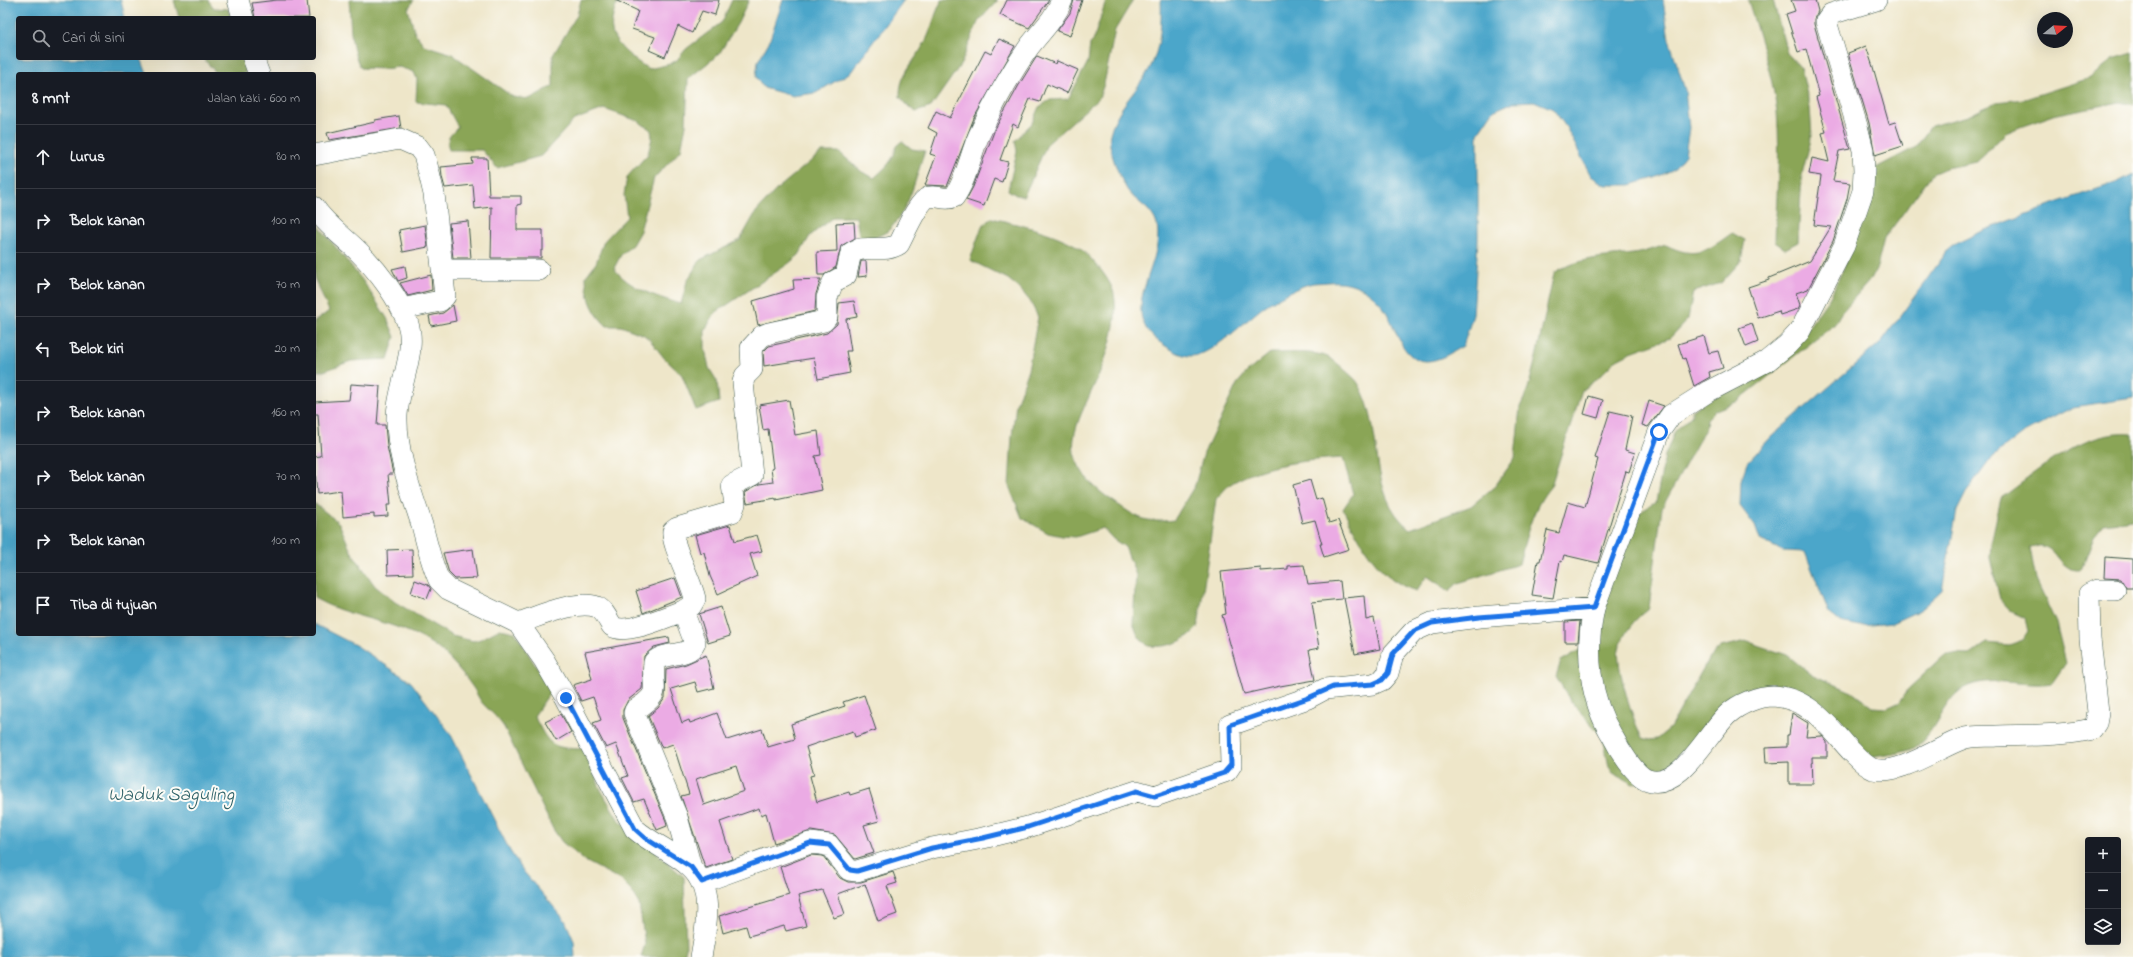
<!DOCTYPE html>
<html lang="id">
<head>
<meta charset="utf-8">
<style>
	:root { --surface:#171b24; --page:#242831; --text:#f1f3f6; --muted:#9ea1a6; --line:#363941 }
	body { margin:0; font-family:"Indie Flower",sans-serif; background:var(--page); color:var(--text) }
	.controls { position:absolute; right:12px; bottom:12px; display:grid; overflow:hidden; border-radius:4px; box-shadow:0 4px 16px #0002 }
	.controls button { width:36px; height:36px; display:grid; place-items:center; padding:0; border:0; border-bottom:1px solid var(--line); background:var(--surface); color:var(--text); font:20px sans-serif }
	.compass { position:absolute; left:2037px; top:12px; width:36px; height:36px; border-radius:50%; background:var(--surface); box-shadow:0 4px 16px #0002; rotate:72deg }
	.stop { position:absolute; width:12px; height:12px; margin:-9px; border:3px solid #1a73e8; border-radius:50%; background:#fff }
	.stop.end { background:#1a73e8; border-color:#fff; box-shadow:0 1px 4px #0008 }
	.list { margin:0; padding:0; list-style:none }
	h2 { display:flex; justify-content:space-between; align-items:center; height:52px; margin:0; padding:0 16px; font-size:17px }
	h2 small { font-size:13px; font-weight:400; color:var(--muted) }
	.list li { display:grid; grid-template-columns:26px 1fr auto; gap:12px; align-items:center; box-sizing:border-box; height:64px; padding:0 16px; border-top:1px solid var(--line) }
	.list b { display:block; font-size:15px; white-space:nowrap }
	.list em { font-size:13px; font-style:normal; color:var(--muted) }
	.icon { flex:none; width:22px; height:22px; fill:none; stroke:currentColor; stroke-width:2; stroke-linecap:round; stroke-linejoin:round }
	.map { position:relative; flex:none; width:2133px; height:957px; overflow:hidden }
	.search { position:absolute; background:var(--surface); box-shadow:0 4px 16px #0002; left:16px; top:16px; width:300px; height:44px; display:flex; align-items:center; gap:10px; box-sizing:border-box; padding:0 14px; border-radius:4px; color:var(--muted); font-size:15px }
	.panel { position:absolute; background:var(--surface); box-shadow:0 4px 16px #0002; left:16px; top:72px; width:300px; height:564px; border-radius:4px }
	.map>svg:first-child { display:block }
	.forest { fill:#8aa557; stroke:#547146 }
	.water { fill:#4ca6ca; stroke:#36727f }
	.building { fill:#ebabe4; fill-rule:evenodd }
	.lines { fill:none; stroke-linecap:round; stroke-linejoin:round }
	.minor-casing { stroke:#3e564a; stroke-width:22 }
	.minor { stroke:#fff; stroke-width:21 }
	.route { stroke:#1a73e8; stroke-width:5 }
	.labels { text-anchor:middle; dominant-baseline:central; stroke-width:4; stroke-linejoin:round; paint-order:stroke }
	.water-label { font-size:19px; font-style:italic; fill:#2f6268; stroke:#fdfcf7 }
</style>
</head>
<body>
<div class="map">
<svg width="2133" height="957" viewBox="0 0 2133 957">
	<rect width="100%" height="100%" fill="#fdfcf7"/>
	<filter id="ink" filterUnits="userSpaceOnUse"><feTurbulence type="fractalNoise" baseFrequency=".025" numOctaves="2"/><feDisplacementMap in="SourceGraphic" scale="8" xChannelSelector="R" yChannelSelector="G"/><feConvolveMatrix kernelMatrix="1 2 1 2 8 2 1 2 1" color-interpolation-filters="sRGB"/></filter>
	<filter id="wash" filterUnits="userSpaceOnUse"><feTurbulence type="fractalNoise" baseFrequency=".012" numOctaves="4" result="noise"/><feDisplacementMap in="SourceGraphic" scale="16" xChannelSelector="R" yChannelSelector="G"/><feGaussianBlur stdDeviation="0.9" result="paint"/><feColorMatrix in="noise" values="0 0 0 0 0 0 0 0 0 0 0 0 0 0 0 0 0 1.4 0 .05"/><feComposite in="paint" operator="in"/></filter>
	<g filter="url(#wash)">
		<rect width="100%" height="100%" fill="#eee6c9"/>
		<path class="forest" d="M 174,0 L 208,0 L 214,8 L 228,9 L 231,18 L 179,18 Z
			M 349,0 L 414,0 L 408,9 L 415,33 L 424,45 L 452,54 L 513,97 L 529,99 L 553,86 L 553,55 L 577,15 L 581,0 L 618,0 C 615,9 610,22 612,31 C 614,45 638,63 649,69 L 670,64 L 677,60 L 686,49 L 722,22 L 732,0 L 749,0 L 738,23 L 719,54 L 688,79 L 686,125 L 681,150 L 654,178 L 640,231 L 632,245 L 621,255 L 614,268 C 629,289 658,297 681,304 L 687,281 L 700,260 L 740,240 L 756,212 L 777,189 L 822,152 L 839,152 L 862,172 L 874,178 C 884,169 895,160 896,146 L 902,141 L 912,149 L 925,151 C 916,176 910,208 891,228 C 884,236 871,238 860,241 L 856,217 L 833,217 L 810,236 L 799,255 L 788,264 L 715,313 L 705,330 L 705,348 L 709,368 L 717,381 L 719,402 L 696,410 L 682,375 L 665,359 L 650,340 L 644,335 L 621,326 L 607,326 C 592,313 586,294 586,276 L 596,263 L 604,241 L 627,217 L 624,195 L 627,177 L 648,154 L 652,138 L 651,130 L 638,121 L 604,109 L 574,120 L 541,156 L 497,168 L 482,150 L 449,150 C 445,138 451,135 458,127 L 446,105 L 416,102 L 417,79 L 414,72 L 399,67 L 384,69 L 361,68 C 349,48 351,22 349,0 Z
			M 942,0 L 998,0 L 978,22 L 961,64 L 931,107 L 916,112 L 910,108 L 900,97 C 899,74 914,63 924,44 C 932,30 934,14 942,0 Z
			M 1106,0 L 1133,0 L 1115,30 L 1104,84 L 1099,98 L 1047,144 L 1024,196 L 1016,195 L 1008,190 L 1017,151 L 1015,141 L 1032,123 L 1039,107 L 1050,100 L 1068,99 L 1088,62 L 1090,44 L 1093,41 Z
			M 1748,0 L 1773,0 L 1787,53 L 1801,68 L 1810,108 L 1812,136 L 1802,174 L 1798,242 L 1785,249 L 1775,242 C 1776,199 1781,155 1777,112 C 1773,75 1758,35 1748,0 Z
			M 2133,53 L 2133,105 L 2120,102 L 2057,114 L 2020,127 L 2006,133 L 1976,162 L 1946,168 L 1932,174 L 1884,239 L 1877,267 L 1870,280 L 1841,313 L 1834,325 L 1736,402 L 1716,410 L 1707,419 L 1706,427 L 1662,508 L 1649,608 C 1634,620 1625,630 1619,649 C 1615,665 1634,723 1642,738 L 1649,740 L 1657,739 L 1670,728 L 1709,658 L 1721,647 L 1745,641 L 1787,655 L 1811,674 L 1852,692 L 1872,707 L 1887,708 L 1900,702 L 1908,689 L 1946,654 L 1969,655 L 1987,643 L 2009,645 L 2023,640 L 2028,632 L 2025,617 L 2010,610 L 2000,599 L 1990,558 L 1991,543 L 2001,498 C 2040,471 2082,429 2133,434 L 2133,520 L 2104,524 L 2094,536 L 2081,570 C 2058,571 2059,548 2042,546 C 2039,545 2033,548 2030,548 L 2036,580 L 2056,623 L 2066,663 L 2052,683 C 2024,688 1991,674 1964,688 C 1941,701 1934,740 1910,750 C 1898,754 1883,755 1870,758 L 1784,692 L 1751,688 L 1738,695 L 1718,720 L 1690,743 L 1664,772 L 1633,784 L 1613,773 L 1609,767 L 1603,737 L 1571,702 L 1556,676 L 1561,661 L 1597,640 L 1619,526 L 1656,502 L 1665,455 L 1675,431 L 1692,415 L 1692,410 L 1799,340 L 1830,297 L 1845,265 L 1870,171 L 1916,147 L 1931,126 L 1968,116 L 1996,102 L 2025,99 L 2090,78 L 2113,59 Z
			M 203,58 L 243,58 L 246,73 L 217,74 Z
			M 992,218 C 1020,225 1050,231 1075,245 C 1085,251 1094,262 1101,270 C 1106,277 1112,285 1114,294 C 1121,328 1101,371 1087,401 C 1080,416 1071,436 1074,453 C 1079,473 1094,488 1110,499 C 1135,516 1142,524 1174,520 L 1195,485 L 1204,453 L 1237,384 L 1247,372 L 1270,353 C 1285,353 1308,351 1322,355 C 1331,357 1338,364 1345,370 C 1349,374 1355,378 1358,383 C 1386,428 1365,494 1410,529 L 1471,506 L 1495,486 L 1515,458 L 1520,407 L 1527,392 L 1535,362 L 1554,273 C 1577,258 1606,257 1633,254 C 1644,253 1655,248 1666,245 C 1696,260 1707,251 1732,233 L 1745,240 L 1741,261 L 1721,283 L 1693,292 L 1688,319 L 1670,338 L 1631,352 L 1617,359 L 1597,379 L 1582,390 L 1551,486 C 1532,508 1526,537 1519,564 L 1458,583 L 1449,591 L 1427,576 L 1416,591 C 1377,579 1361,542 1343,509 L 1353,494 L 1343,458 C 1307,460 1264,464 1232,483 C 1226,487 1221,494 1216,499 L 1198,627 C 1185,642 1168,648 1148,646 L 1138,636 L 1133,623 L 1136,575 L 1125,547 L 1113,539 L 1103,528 L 1076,537 L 1062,536 L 1048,533 L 1022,518 L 1009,486 L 1012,436 L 1016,404 L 1027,375 L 1038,317 L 1030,301 L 1019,288 L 1008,279 L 970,260 L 982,226 Z
			M 314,220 L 363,281 L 387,318 L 395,337 L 388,359 L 351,361 L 324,371 L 314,371 L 314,322 L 329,311 L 314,278 Z
			M 314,503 L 339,523 L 351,551 L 375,586 L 395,602 L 452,636 L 473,641 L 481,639 L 500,629 L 515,632 L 551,691 L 534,716 C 550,746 549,748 584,749 L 601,790 L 618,819 L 684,877 L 686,949 L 683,957 L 641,957 L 645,944 L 639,904 L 631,891 L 621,880 L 585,861 L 562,842 L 553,829 L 504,727 C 498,718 491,712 484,705 C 480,701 477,694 474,689 C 458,666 441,646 414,634 C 382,619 345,616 314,598 Z"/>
		<path class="water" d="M 0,0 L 121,0 L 125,18 L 18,18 L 18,58 L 141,58 L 147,74 L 18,74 L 18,634 L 314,634 L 314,624 L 357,646 L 411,682 L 450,733 L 510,851 L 524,872 L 565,920 L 574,941 L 575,957 L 0,957 Z
			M 783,0 L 904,0 L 851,72 L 816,93 L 792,96 L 764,88 L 756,77 L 758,61 L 769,42 Z
			M 1161,0 L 1663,0 L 1669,39 L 1685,90 L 1689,128 L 1685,155 L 1674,169 L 1655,178 L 1630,185 L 1605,185 L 1591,176 L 1566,127 L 1553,109 L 1534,101 L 1514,102 L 1493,111 L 1478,133 L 1478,240 L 1473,315 L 1463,346 C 1457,349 1450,354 1443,357 C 1401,375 1399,328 1383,307 C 1369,288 1350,280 1328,282 C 1322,283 1315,282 1309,284 C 1298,287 1275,299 1265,306 C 1247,319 1212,356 1191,356 C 1181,356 1172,350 1164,345 C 1112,313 1165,268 1157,225 C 1153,209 1137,203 1128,191 C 1120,179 1107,148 1110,134 C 1115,111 1135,93 1147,73 C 1160,53 1162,24 1161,0 Z
			M 2133,174 L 2133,398 L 2073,407 L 2022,434 L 1993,456 L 1966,493 L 1957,511 L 1942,590 L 1920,610 L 1892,623 L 1860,626 L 1840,622 L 1829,613 L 1805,552 L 1783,551 L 1760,540 L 1755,526 L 1740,506 L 1741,480 L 1747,463 L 1772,436 L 1882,341 L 1951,246 L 1978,233 L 2056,203 L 2118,182 Z"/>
		<g id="blocks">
			<path class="building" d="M 277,0 L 307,0 L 309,18 L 255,18 L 252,3 Z
				M 615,0 L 719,0 L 715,15 L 702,11 L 692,33 L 678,26 L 665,57 L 649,50 L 655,37 L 632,29 L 638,11 Z
				M 1007,0 L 1049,0 L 1029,28 L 1000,15 Z
				M 1074,0 L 1082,0 L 1070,36 L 1057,31 L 1070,13 Z
				M 1791,0 L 1815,0 L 1818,11 L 1814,19 L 1814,24 L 1850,149 L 1839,151 L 1833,181 L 1850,183 L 1847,199 L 1833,241 L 1808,289 L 1796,293 L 1800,305 L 1798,309 L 1780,315 L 1779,311 L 1758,318 L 1748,287 L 1769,280 L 1769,278 L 1810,261 L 1831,227 L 1814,225 L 1821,176 L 1809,174 L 1812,158 L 1829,162 L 1822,133 L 1826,132 L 1816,97 L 1819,96 L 1806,49 L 1798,52 L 1786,14 L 1795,11 Z
				M 999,39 L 1015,46 L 974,118 L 948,184 L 947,186 L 925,185 L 936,156 L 930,154 L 937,133 L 928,128 L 936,111 L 950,118 L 985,51 L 991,54 Z
				M 1866,46 L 1873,67 L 1889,124 L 1895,122 L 1903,146 L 1875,155 L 1869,123 L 1848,53 Z
				M 1037,56 L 1056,64 L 1057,61 L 1078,70 L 1067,93 L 1047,84 L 1040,102 L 1030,99 L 1018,127 L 1013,124 L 1000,160 L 1008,162 L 1002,182 L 994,179 L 984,206 L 966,200 L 973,187 L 995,129 L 1019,85 Z
				M 399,116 L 401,128 L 329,140 L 327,133 L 375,122 L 375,120 Z
				M 472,158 L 487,158 L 489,196 L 521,196 L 521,204 L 517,205 L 517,230 L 543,230 L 543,250 L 541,250 L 541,258 L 491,258 L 492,207 L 475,209 L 473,185 L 445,188 L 442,177 L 441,167 L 473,164 Z
				M 468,221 L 471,258 L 453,258 L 449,223 Z
				M 854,222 L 855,238 L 841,246 L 836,267 L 824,275 L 818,275 L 817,252 L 837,251 L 836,223 Z
				M 425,225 L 428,247 L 403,252 L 399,230 Z
				M 861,261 L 866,261 L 867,276 L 858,277 Z
				M 405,266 L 407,278 L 398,281 L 392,269 Z
				M 431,275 L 432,290 L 408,296 L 400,283 Z
				M 821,279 L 816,294 L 815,311 L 758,325 L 753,301 L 794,289 L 793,280 Z
				M 854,301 L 857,317 L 846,319 L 851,351 L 846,351 L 850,373 L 818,379 L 814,358 L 764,366 L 763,352 L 769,346 L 827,333 L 837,324 L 839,303 Z
				M 453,305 L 456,321 L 431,326 L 429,316 L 443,313 Z
				M 1752,323 L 1758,342 L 1746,347 L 1739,328 Z
				M 1704,336 L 1709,353 L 1718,351 L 1723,368 L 1709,372 L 1710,377 L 1694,386 L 1685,358 L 1683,359 L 1678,344 Z
				M 351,384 L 380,386 L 377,425 L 385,425 L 387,446 L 393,474 L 388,474 L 391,505 L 387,505 L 388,516 L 374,517 L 374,514 L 343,517 L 341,491 L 317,494 L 314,457 L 321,456 L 318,414 L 314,414 L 314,402 L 349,400 Z
				M 1589,396 L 1603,400 L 1598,418 L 1584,414 Z
				M 789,400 L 795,435 L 818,431 L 821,455 L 815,456 L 822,490 L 776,500 L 776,498 L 747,503 L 745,492 L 759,484 L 773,482 L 771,469 L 773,468 L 768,429 L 763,430 L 759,405 Z
				M 1649,401 L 1664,406 L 1648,427 L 1642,425 Z
				M 1610,411 L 1632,416 L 1625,450 L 1635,453 L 1629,472 L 1626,471 L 1598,563 L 1564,555 L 1562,562 L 1560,561 L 1553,598 L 1532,595 L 1538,561 L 1540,561 L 1547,530 L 1559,533 L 1568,502 L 1585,507 L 1598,459 L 1595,458 Z
				M 1310,480 L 1316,500 L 1322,498 L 1329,523 L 1338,520 L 1349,549 L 1324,557 L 1320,544 L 1322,544 L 1315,520 L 1302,523 L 1293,485 Z
				M 730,525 L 735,541 L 757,535 L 762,551 L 750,554 L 757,576 L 718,594 L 710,576 L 704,552 L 700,553 L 695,535 Z
				M 412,549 L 413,574 L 388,575 L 387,550 Z
				M 473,549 L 477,578 L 455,579 L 449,573 L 443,553 Z
				M 2105,557 L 2133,559 L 2133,588 L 2126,588 L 2121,579 L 2104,578 Z
				M 1304,565 L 1308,584 L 1340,581 L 1342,599 L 1312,602 L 1319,648 L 1309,650 L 1315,680 L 1280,686 L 1244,694 L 1222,615 L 1226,614 L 1221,572 L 1261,568 L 1261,571 L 1288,569 L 1288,566 Z
				M 675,578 L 682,597 L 643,613 L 636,591 Z
				M 415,580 L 428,585 L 431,589 L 427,599 L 411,593 Z
				M 1364,596 L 1366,620 L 1374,618 L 1380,649 L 1355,654 L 1344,598 Z
				M 721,607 L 730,636 L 708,643 L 699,614 Z
				M 1580,621 L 1578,642 L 1565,642 L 1565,622 Z
				M 669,637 L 670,643 L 654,647 L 644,656 L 642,689 L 628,700 L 623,710 L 623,718 L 666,821 L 667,826 L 657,830 L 644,799 L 634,802 L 622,778 L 628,776 L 616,744 L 606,748 L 593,723 L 601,720 L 593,697 L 581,701 L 573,685 L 592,679 L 585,652 Z
				M 706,655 L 714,688 L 698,692 L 695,682 L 671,689 L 682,723 L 689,720 L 690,723 L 717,713 L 727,740 L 762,729 L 768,747 L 795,739 L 791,724 L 845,706 L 843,702 L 864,695 L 876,730 L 855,737 L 853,731 L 806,747 L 814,775 L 810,776 L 817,802 L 849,792 L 850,795 L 869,789 L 879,821 L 864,825 L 874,853 L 855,859 L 835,835 L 811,831 L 774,843 L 766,813 L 761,815 L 759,808 L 720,822 L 732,859 L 706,868 L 704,864 L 681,796 L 689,794 L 673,744 L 662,748 L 648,716 L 658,708 L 665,698 L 666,669 L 686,664 ZM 736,766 L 744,791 L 704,805 L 696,779 Z
				M 1792,713 L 1808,723 L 1806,737 L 1822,736 L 1827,742 L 1827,757 L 1812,757 L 1813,784 L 1789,784 L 1789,762 L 1766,763 L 1765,748 L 1787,747 L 1787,735 L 1789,735 Z
				M 561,714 L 571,732 L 556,741 L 545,722 Z
				M 811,855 L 823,856 L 840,878 L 848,882 L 861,882 L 893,872 L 897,883 L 887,886 L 897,914 L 878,921 L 865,884 L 838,894 L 845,914 L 834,918 L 822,890 L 798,896 L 806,926 L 786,931 L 784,926 L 749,936 L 746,926 L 723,933 L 719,916 L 789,895 L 780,867 Z"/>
		</g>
	</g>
	<g filter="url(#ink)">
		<use href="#blocks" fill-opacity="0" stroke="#3e564a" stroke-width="1"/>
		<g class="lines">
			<g class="minor-casing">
				<path id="minor" d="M 238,0 L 243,18
					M 253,58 L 259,74
					M 314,155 L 400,139 L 418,147 L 424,155 L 428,169 L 434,194 L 445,296 L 440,301 L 402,309
					M 314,207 C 326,225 343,236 359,252 C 378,271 399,298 408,324 C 417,351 398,387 397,416 C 396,453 411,491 422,525 C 427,544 431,563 439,580 L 448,589 L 518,623 L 544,660 L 566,698 L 635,829 C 652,844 674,852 690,867 C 715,889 706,929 701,957
					M 442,270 L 539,270
					M 1594,608 C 1585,651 1589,699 1613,737 C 1619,749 1635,776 1648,780 C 1680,791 1708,732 1728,714 C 1739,704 1758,696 1773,696 C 1810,698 1829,727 1851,751 C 1857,757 1865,766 1873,769 C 1899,776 1939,747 1962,739 C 1973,735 1986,737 1997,736 C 2026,735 2065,736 2092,729 L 2096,723 L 2098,712 L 2090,639 L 2089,594 L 2097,590 L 2115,590
					M 683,611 L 691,606 L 695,599 C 692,582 671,544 673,531 L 677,528 L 732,512 L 735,504 L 732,485 L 752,475 L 743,382 L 745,376 L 752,369 L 751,348 L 762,336 L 769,333 L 824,321 L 827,317 L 827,298 L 833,282 L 846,275 L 851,253 C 865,243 884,254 899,244 C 905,233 918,201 929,197 C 938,195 945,201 954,197 C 967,179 970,155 979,135 C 993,105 1010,74 1029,47 C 1041,31 1055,19 1062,0
					M 518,623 C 537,617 577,599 597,607 C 604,610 608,620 612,626 C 626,636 667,616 683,611 L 695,643 C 688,659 666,650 654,662 C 651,690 664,692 635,710 L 634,713 L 677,817 L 691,867
					M 702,882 L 810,843 L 829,845 L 849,870 L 857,871 L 932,848 L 983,838 L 1028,827 L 1137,791 L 1155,796 L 1227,771 L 1231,765 L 1230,725 L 1308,698 L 1325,689 L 1373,684 L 1382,680 L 1388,673 L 1393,654 L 1414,631 L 1432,623 L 1479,617 L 1594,608 L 1659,432 L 1671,415 L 1709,391 L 1767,361 L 1787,345 L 1800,331 L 1844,246 L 1863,191 L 1864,171 L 1863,150 L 1857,126 L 1826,21 L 1831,14 L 1876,0"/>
			</g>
			<use href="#minor" class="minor"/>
		</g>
	</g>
	<g class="lines" filter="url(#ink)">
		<path class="route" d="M 566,698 L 635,829 L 645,838 L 691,867 L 702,882 L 810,843 L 829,845 L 850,870 L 857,871 L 932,848 L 983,838 L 1028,827 L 1137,791 L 1155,796 L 1224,773 L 1231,765 L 1230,725 L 1308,698 L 1333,687 L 1373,684 L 1382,680 L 1388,673 L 1393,654 L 1414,631 L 1432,623 L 1479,617 L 1594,608 L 1659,432"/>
	</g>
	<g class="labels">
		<g class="water-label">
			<text x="171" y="795">Waduk Saguling</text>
		</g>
	</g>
</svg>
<div class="controls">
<button>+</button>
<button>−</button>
<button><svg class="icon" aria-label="layers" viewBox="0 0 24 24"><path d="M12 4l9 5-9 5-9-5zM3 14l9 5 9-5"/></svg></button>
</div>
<svg class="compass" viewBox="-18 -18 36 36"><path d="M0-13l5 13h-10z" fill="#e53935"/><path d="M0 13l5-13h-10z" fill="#9ea1a6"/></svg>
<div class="stop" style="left:1659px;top:432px"></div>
<div class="stop end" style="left:566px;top:698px"></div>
<div class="search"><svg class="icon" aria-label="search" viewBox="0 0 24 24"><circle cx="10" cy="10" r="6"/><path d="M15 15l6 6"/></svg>Cari di sini</div>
<section class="panel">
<h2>8 mnt<small>Jalan kaki · 600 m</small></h2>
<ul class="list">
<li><svg class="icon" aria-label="ahead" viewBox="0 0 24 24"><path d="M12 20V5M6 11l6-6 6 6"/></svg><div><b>Lurus</b></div><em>80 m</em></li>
<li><svg class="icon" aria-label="right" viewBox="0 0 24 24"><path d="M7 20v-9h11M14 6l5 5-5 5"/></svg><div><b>Belok kanan</b></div><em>100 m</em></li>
<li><svg class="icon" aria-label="right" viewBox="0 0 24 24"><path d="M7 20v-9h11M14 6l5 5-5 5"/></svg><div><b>Belok kanan</b></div><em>70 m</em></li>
<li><svg class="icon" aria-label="left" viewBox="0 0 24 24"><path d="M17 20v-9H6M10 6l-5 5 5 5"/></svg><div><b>Belok kiri</b></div><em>20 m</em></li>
<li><svg class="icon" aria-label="right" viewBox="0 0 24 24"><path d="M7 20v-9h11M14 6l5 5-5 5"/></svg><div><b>Belok kanan</b></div><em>160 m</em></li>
<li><svg class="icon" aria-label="right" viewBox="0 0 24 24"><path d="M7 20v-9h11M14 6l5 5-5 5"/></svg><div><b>Belok kanan</b></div><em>70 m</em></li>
<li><svg class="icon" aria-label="right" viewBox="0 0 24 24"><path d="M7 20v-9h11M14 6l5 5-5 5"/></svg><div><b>Belok kanan</b></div><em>100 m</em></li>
<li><svg class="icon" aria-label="arrive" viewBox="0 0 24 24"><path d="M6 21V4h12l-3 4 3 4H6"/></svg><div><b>Tiba di tujuan</b></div></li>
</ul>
</section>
</div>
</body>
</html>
